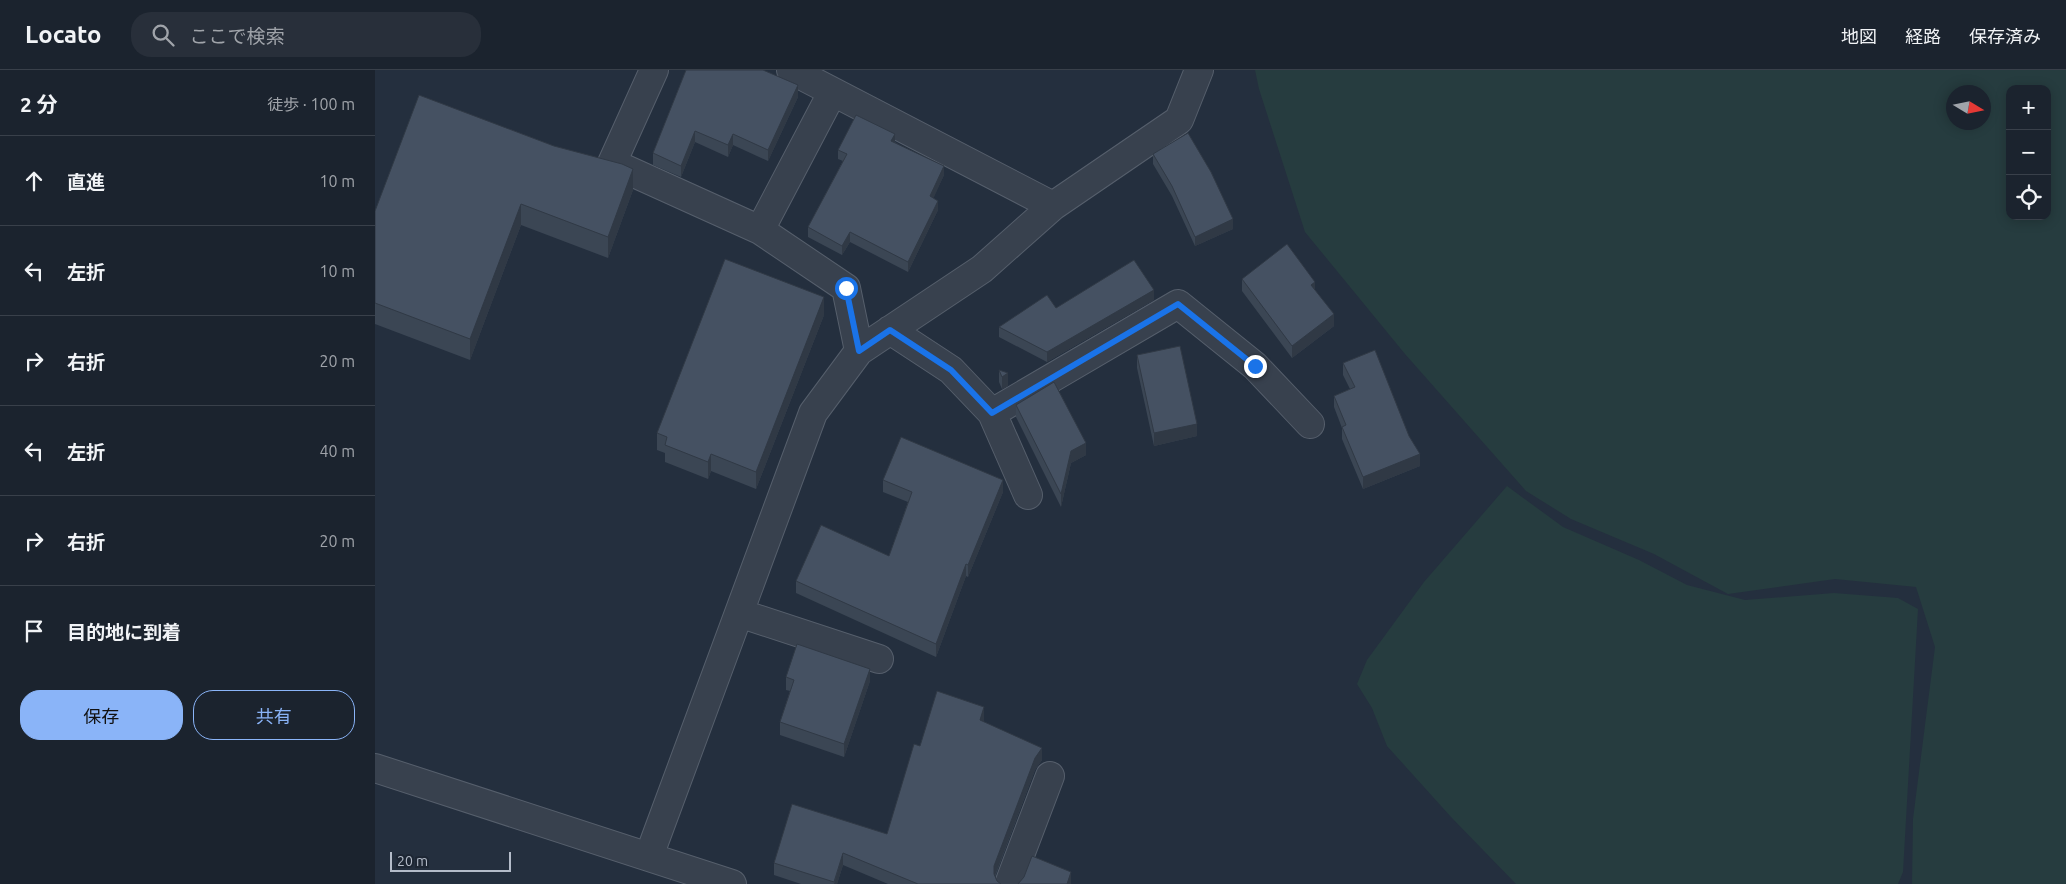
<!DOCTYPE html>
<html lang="ja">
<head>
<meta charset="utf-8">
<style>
	:root { --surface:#1b232e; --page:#282f3a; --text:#f1f3f6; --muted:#a0a4aa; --line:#39404a; --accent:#8ab4f8 }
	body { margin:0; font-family:Ubuntu,"Noto Sans JP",sans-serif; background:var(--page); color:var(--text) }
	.controls { position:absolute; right:15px; top:15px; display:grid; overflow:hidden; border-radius:10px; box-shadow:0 2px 12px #0003 }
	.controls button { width:45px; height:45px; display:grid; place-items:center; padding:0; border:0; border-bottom:1px solid var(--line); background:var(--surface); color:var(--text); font:25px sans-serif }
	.compass { position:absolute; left:1571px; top:15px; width:45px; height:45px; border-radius:50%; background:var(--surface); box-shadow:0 2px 12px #0003; rotate:100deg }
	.scale { position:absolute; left:15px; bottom:12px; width:121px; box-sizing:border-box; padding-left:5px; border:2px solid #b4bcc9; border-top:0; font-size:14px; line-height:18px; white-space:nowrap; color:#b4bcc9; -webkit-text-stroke:4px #1d2633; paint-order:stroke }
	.stop { position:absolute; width:15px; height:15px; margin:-11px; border:4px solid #1a73e8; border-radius:50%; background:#fff }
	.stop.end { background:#1a73e8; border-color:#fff; box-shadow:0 1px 5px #0008 }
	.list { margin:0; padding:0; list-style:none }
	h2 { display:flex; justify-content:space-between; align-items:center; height:65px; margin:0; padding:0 20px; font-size:21px }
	h2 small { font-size:16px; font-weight:400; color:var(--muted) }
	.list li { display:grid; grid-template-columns:32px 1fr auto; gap:15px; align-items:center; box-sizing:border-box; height:90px; padding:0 20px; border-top:1px solid var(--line) }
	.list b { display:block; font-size:19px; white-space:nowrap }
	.list em { font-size:16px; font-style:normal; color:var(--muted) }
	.actions { display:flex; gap:10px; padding:15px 20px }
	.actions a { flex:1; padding:11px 0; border:1px solid var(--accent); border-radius:20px; text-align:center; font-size:18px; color:var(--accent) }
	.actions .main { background:var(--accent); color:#111 }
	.icon { flex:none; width:28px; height:28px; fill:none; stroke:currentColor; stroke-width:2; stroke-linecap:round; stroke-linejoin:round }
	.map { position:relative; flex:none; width:1691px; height:814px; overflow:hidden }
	header { display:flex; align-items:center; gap:30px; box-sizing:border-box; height:70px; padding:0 25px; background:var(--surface); border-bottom:1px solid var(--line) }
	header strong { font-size:24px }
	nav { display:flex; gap:28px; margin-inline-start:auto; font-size:18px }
	.search { width:350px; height:45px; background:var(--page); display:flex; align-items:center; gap:12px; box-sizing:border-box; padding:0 18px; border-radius:20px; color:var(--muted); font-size:19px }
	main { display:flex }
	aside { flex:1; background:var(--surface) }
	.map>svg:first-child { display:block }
	.green { fill:#263c3f; fill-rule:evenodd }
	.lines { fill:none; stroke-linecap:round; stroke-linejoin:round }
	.minor-casing { stroke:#565f6c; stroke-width:30 }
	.minor { stroke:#38414e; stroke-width:28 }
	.wall { fill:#3b4654 }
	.shaded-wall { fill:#303945 }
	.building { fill:#455162; stroke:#303945 }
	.route { stroke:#1a73e8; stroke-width:6 }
</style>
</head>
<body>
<header>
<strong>Locato</strong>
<div class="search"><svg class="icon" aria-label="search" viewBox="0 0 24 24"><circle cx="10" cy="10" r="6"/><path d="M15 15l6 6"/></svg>ここで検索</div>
<nav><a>地図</a><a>経路</a><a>保存済み</a></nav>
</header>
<main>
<aside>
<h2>2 分<small>徒歩 · 100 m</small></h2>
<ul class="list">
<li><svg class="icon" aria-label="ahead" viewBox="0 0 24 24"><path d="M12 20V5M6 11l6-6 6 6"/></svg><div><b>直進</b></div><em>10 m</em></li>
<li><svg class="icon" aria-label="left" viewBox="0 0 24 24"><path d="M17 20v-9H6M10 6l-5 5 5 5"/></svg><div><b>左折</b></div><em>10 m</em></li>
<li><svg class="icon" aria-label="right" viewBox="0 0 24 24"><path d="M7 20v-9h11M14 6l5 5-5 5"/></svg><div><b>右折</b></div><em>20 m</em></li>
<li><svg class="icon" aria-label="left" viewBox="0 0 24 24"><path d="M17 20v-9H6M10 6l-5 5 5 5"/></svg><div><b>左折</b></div><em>40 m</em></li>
<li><svg class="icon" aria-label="right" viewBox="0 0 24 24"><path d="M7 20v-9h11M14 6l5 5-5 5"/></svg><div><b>右折</b></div><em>20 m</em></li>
<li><svg class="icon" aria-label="arrive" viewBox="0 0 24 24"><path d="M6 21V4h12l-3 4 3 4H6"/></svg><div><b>目的地に到着</b></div></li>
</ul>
<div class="actions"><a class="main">保存</a><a>共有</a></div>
</aside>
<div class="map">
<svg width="1691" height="814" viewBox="0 0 1691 814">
	<rect width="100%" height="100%" fill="#242f3e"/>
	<path class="green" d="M 880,0 L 1691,0 L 1691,814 L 1537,814 L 1538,749 L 1560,577 L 1541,517 L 1460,509 L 1353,524 L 1279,484 L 1196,449 L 1151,421 L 1030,284 L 930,162 L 884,19 ZM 1635,19 L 1672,19 L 1672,146 L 1635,146 ZM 1578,22 L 1608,22 L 1608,52 L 1578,52 Z
		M 1132,416 L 1188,457 L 1264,490 L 1312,515 L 1370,530 L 1459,523 L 1523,528 L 1543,539 L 1528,802 L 1523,814 L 1141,814 L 1076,747 L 1012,676 L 997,638 L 982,614 L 992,590 L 1049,512 Z"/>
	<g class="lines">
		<g class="minor-casing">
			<path id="minor" d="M 279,0 L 237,93 L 385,160 L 471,218 L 484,281
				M 416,0 L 678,136
				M 385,160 L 457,23
				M 515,260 L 576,300 L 617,343 L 653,425
				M 617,343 L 803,234 L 880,296 L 935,354
				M 364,543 L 504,589
				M 0,698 L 357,814
				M 274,786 L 438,343 L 484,281 L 607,199 L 678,136 L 804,50 L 824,0
				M 634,814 L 675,706"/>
		</g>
		<use href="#minor" class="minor"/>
	</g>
	<path class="wall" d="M 311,0 L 423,27 L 393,91 L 358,75 L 353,87 L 320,72 L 306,107 L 278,95 L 278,83 Z
		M 520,72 L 569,105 L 558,128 L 563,140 L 533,202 L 475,172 L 467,185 L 433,167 L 433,157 L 468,91 L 463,89 L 463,80 Z
		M 778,84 L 858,159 L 820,176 L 797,126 L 778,94 Z
		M 258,120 L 233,188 L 146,155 L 95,290 L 0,254 L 0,141 Z
		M 867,209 L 940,220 L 959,256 L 917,288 L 867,221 Z
		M 779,230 L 672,292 L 624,267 L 624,257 L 681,238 Z
		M 449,245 L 381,419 L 336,401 L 333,409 L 290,392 L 290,383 L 282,380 L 282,363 Z
		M 762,285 L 822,366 L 779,376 L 762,298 Z
		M 968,293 L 1045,396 L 988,419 L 967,369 L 967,358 L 959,337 L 959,326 L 975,319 L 968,305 Z
		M 624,300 L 633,316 L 627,319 L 624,312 Z
		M 641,335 L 711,385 L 696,393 L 686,437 L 641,347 Z
		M 508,410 L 628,422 L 593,507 L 591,506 L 561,587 L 421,523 L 421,511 L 514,486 L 533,432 L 508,422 Z
		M 411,607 L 495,611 L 469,687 L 405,665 L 405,652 L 415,621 L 411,620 Z
		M 609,649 L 608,652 L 667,690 L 660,700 L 620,807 L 622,811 L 626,814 L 513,814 L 468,795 L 462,814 L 426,814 L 399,805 L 399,793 L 512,764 L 545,676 Z"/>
	<path class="shaded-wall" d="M 423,15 L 423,27 L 393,91 L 393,80 Z
		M 320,61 L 320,72 L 306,107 L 306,96 Z
		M 358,64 L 358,75 L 353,87 L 353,75 Z
		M 520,64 L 520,74 L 516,71 Z
		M 569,96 L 569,105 L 555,136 L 555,126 Z
		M 258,99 L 258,120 L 233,188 L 233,167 Z
		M 563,131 L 563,140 L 533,202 L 533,192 Z
		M 146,134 L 146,155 L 95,290 L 95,269 Z
		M 858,149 L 858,159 L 820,176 L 820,167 Z
		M 475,162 L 475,172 L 467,185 L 467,176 Z
		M 940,212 L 940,224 L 936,215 Z
		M 779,220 L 779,230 L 672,292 L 672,282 Z
		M 449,227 L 449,245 L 381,419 L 381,402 Z
		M 959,244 L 959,256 L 917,288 L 917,276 Z
		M 633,303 L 633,316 L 627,319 L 627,307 Z
		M 822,354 L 822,366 L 779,376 L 779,363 Z
		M 711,373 L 711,385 L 696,393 L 686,437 L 686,424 L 696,381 Z
		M 336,384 L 336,401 L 333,409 L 333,392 Z
		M 1045,384 L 1045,396 L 988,419 L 988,407 Z
		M 628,410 L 628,422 L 593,507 L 593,495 Z
		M 591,494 L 591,506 L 561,587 L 561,574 Z
		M 495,599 L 495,611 L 469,687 L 469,674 Z
		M 609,637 L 609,649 L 605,663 L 605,650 Z
		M 667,678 L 667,690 L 660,700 L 619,808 L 619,796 L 660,688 Z
		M 468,783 L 468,795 L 462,814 L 459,814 Z
		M 696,802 L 696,814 L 692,814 Z"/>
	<path class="building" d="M 311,0 L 388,0 L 423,15 L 393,80 L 358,64 L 353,75 L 320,61 L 306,96 L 278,83 Z
		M 44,25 L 179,76 L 247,94 L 258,99 L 233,167 L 146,134 L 95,269 L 0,233 L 0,141 Z
		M 481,45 L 520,64 L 516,71 L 569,96 L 555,126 L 563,131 L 533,192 L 475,162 L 467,176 L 433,157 L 472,84 L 463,80 Z
		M 813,63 L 836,102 L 858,149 L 820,167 L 797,116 L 778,84 Z
		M 912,174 L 940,212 L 936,215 L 959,244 L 917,276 L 867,209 Z
		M 350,189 L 449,227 L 381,402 L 336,384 L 333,392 L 290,375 L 292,367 L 282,363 Z
		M 759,190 L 779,220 L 672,282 L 624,257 L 672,225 L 681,238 Z
		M 805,276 L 822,354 L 779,363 L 762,285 Z
		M 1000,280 L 1034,366 L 1045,384 L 988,407 L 967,357 L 971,355 L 959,326 L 980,317 L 968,293 Z
		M 624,300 L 633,303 L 627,307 Z
		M 679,312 L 711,373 L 696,381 L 686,424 L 641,335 Z
		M 526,367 L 628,410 L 593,495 L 591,494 L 561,574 L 421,511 L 446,455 L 514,486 L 537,422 L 508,410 Z
		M 422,574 L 495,599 L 469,674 L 405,652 L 419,610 L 411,607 Z
		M 562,621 L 609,637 L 605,650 L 667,678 L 660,688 L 619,796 L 619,804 L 622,811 L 626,814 L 543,814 L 468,783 L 459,812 L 399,793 L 417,734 L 512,764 L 539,674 L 545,676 Z
		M 657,786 L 696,802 L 692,814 L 643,814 L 649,807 Z"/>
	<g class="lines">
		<path class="route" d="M 471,218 L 484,281 L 515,260 L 576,300 L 617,343 L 803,234 L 880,296"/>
	</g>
</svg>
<div class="controls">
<button>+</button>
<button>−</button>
<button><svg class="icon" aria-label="locate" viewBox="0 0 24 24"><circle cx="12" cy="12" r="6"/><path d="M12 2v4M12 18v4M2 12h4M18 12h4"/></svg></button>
</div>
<svg class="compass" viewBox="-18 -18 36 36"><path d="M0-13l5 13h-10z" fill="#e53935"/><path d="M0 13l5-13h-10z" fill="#a0a4aa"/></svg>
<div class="scale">20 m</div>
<div class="stop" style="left:471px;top:218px"></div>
<div class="stop end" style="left:880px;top:296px"></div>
</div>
</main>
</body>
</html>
